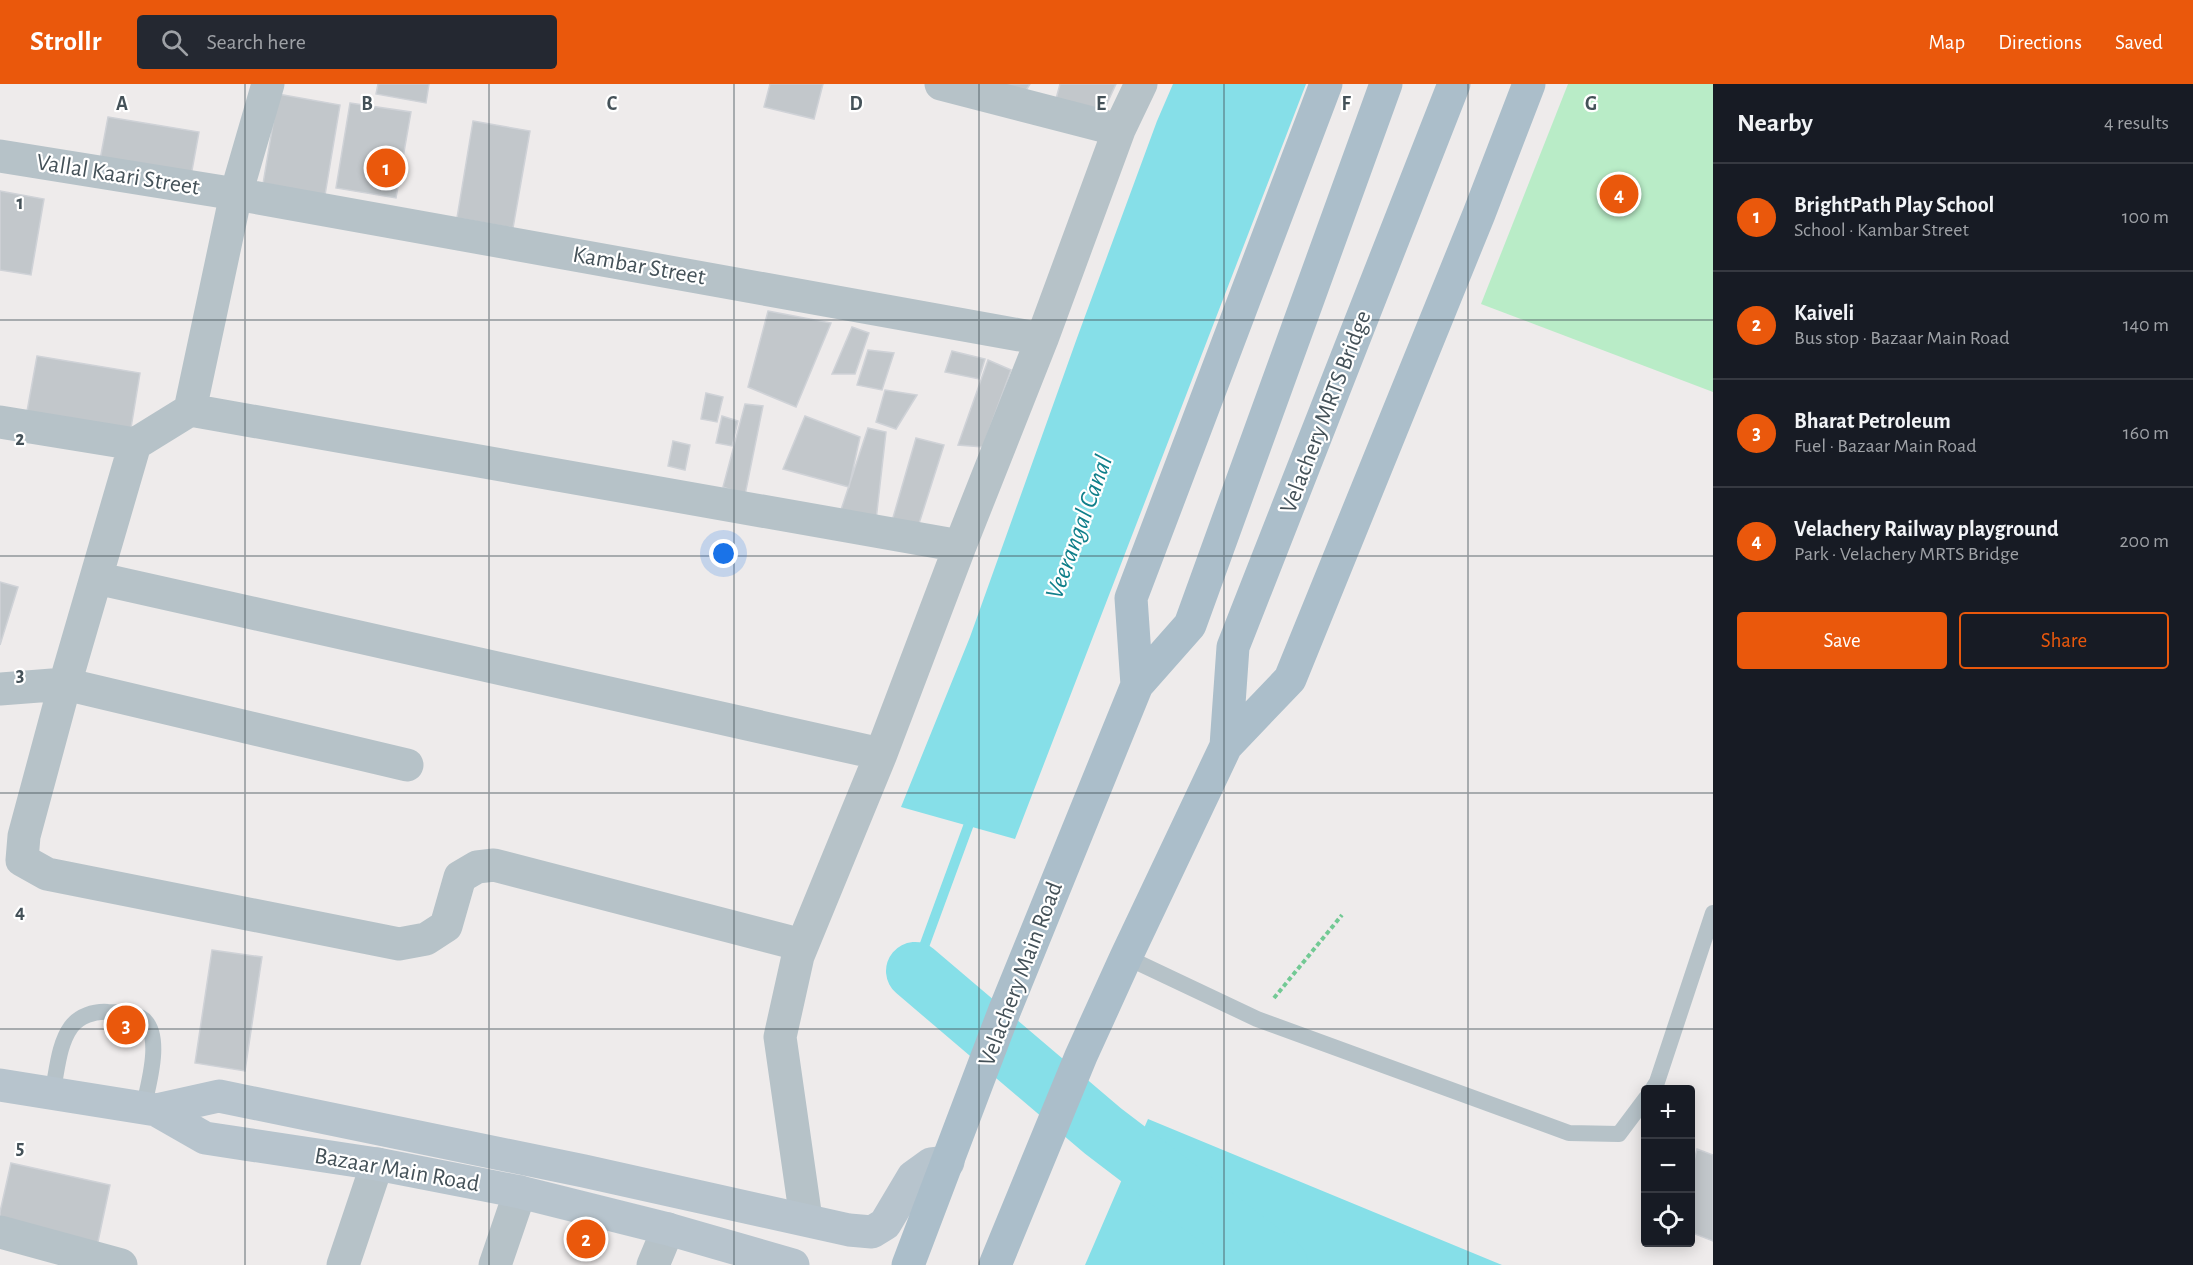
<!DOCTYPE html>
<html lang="en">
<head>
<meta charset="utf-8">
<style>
	:root { --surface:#171b24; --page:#242831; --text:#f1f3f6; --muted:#9ea1a6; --line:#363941; --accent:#ea580c }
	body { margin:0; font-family:"Alegreya Sans",sans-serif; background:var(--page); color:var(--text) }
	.controls { position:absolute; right:18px; bottom:18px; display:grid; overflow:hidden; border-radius:6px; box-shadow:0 3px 15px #0003 }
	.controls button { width:54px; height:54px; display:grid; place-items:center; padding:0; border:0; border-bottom:2px solid var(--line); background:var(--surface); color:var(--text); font:30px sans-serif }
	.you { position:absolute; left:724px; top:470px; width:21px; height:21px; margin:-15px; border:4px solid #fff; border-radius:50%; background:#1a73e8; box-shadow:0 0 0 9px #1a73e833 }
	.badge { display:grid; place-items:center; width:39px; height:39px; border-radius:50%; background:var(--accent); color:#fff; font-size:20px; font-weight:700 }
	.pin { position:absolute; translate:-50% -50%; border:3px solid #fff; box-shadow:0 2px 6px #0006 }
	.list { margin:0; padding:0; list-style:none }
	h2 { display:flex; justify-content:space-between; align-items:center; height:78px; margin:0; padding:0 24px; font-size:26px }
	h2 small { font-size:20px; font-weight:400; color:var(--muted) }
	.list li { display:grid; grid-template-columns:39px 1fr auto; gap:18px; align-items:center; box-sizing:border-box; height:108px; padding:0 24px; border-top:2px solid var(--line) }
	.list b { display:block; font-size:22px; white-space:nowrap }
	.list p { margin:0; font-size:20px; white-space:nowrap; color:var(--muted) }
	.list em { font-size:20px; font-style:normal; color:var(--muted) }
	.actions { display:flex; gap:12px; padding:18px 24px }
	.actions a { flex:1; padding:14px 0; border:2px solid var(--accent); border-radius:6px; text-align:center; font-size:21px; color:var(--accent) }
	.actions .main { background:var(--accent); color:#fff }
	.icon { flex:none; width:33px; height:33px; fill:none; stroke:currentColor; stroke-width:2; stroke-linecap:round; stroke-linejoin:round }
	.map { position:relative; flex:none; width:1713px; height:1181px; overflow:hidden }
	header { display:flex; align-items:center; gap:36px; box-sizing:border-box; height:84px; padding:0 30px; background:var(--accent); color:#fff }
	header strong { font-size:28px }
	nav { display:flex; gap:33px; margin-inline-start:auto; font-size:21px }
	.search { width:420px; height:54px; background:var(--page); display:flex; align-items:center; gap:15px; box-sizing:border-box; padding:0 21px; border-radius:6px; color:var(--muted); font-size:22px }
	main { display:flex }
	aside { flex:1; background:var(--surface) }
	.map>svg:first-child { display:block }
	.green { fill:#b9ecc7 }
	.water { fill:#86dfe8 }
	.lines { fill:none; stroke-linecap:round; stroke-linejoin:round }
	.stream { stroke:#86dfe8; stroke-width:10 }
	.river { stroke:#86dfe8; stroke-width:58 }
	.building { fill:#c2c7cb; stroke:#cfd2d7; stroke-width:1.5 }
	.path { stroke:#72c994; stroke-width:4; stroke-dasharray:4.5 3; stroke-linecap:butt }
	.lane { stroke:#b6c2c8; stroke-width:16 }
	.street { stroke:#b6c2c8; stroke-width:33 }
	.secondary { stroke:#b7c4cd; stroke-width:33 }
	.primary { stroke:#abbeca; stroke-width:33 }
	.grid { fill:none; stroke:#445158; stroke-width:1.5; stroke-opacity:0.55 }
	.labels { text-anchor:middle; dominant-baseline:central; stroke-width:4.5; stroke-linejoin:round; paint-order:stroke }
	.street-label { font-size:24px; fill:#445158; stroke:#fff }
	.water-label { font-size:26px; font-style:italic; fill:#0f7f8a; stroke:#fff }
	.grid-label { font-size:20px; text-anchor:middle; font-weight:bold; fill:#445158; stroke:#fff; stroke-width:4.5; stroke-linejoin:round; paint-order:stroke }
</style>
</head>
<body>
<header>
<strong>Strollr</strong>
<div class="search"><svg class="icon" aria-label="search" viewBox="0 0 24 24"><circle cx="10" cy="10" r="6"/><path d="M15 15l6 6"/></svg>Search here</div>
<nav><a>Map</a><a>Directions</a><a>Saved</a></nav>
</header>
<main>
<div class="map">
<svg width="1713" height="1181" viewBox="0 0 1713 1181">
	<rect width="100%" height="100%" fill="#eeebeb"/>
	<path class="green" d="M 1568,0 L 1713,0 L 1713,308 L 1481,220 Z"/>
	<path class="water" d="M 1173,0 L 1306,0 L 1015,755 L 901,723 L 970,553 L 1077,254 L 1157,37 Z
		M 1148,1035 L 1502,1181 L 1085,1181 Z"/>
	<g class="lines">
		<path class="stream" d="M 915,887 L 973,729"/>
		<path class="river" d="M 915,887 L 1103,1047 L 1279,1181"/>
	</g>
	<path class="building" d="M 378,0 L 429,0 L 426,19 L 376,10 Z
		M 770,0 L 823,0 L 814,35 L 764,23 Z
		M 1001,0 L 1030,0 L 1025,8 Z
		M 1060,0 L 1116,0 L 1104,26 L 1056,15 Z
		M 278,10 L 340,21 L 323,123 L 261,112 Z
		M 350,19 L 411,28 L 396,114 L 336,104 Z
		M 108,33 L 199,48 L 191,92 L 100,76 Z
		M 473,37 L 530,47 L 513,144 L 457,134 Z
		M 0,107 L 44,115 L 31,191 L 0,186 Z
		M 768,227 L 831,239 L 796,323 L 748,303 Z
		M 852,243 L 869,249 L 855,290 L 832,290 Z
		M 868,266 L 894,269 L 882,306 L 857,301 Z
		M 952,267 L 985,275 L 979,295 L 945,288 Z
		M 37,272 L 140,289 L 130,350 L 26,333 Z
		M 988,276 L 1011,286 L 983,363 L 958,361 Z
		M 885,306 L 917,311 L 896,345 L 876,338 Z
		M 706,309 L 723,313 L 717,338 L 701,335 Z
		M 745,320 L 763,322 L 745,411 L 723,403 Z
		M 722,332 L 738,337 L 732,362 L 716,359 Z
		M 805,332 L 860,353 L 849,403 L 783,385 Z
		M 868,344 L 886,348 L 876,436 L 839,432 Z
		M 916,354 L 944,361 L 916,449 L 890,444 Z
		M 673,357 L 690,361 L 685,386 L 668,382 Z
		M 0,498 L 18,503 L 0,561 Z
		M 212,866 L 262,873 L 245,987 L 195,979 Z
		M 1697,1065 L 1713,1071 L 1713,1157 L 1690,1148 L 1690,1093 Z
		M 11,1079 L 110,1101 L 96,1167 L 0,1146 L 0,1128 Z"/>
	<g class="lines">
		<path class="path" d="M 1274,914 L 1342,831"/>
		<path class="lane" d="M 1126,873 L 1257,935 L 1569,1049 L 1619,1050 L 1646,1014
			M 1652,1006 L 1657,998 L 1713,829
			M 52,1010 C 57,989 58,961 71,943 C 79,932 94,927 108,928 C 114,928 135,930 140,933 C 165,947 148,1002 143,1025"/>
		<path class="street" d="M 268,0 L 236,110 L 190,326 L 135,360 L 65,600 L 24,752 L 22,776 L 47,790 L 399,860 L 426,855 L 446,842 L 460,793 L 477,783 L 494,781 L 802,861
			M 941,0 L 1119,46
			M 0,72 L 236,110 L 1042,255
			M 190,326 L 960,462
			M 0,338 L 135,360
			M 96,494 L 881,670
			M 0,605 L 65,600 L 407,681
			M 806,1135 L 780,953 L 798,872 L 881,670 L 960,462 L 1042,255 L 1119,46 L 1141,0
			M 0,1148 L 121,1181
			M 343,1181 L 377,1080
			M 495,1181 L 520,1108
			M 653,1181 L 668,1145"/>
		<path class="secondary" d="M 0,1001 L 156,1026 L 205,1054 L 377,1080 L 520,1108 L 668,1145 L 793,1181
			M 156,1026 L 219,1012 L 584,1087 L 849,1146 L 872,1148 L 885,1140 L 913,1093 L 931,1080 L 948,1078"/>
		<path class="primary" d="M 1137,601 L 1131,514 L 1326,0
			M 1226,662 L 1233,563 L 1454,0
			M 908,1181 L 1004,928 L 1137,601 L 1190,541 L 1386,0
			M 995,1181 L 1081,972 L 1126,873 L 1226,662 L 1290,595 L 1479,130 L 1529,0"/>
	</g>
	<path class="grid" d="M 245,0 L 245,1181M 489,0 L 489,1181M 734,0 L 734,1181M 979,0 L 979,1181M 1224,0 L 1224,1181M 1468,0 L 1468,1181M 0,236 L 1713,236M 0,472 L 1713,472M 0,709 L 1713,709M 0,945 L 1713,945"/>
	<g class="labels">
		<g class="street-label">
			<text transform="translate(118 91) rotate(9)">Vallal Kaari Street</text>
			<text transform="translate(639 182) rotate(10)">Kambar Street</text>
			<text transform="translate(1326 328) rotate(-69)">Velachery MRTS Bridge</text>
			<text transform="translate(1021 890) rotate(-69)">Velachery Main Road</text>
			<text transform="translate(397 1086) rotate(10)">Bazaar Main Road</text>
		</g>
		<g class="water-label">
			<text transform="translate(1079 443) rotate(-70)">Veerangal Canal</text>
		</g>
	</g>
	<g class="grid-label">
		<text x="122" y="26">A</text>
		<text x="367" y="26">B</text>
		<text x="612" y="26">C</text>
		<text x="856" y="26">D</text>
		<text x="1101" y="26">E</text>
		<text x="1346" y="26">F</text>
		<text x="1591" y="26">G</text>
		<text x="20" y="125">1</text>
		<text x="20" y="361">2</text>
		<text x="20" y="597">3</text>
		<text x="20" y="834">4</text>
		<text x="20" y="1070">5</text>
	</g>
</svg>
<div class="controls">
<button>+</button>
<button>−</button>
<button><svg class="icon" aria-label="locate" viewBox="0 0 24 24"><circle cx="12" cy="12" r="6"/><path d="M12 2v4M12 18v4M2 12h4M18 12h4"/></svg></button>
</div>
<div class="you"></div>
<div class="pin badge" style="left:386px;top:84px">1</div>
<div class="pin badge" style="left:586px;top:1155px">2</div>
<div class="pin badge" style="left:126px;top:941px">3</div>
<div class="pin badge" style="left:1619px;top:110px">4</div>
</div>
<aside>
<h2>Nearby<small>4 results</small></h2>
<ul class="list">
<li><span class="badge">1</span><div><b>BrightPath Play School</b><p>School · Kambar Street</p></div><em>100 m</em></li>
<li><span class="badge">2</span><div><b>Kaiveli</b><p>Bus stop · Bazaar Main Road</p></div><em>140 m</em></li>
<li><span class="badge">3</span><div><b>Bharat Petroleum</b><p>Fuel · Bazaar Main Road</p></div><em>160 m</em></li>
<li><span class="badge">4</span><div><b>Velachery Railway playground</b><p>Park · Velachery MRTS Bridge</p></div><em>200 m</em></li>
</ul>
<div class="actions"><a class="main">Save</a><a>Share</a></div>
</aside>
</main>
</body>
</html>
